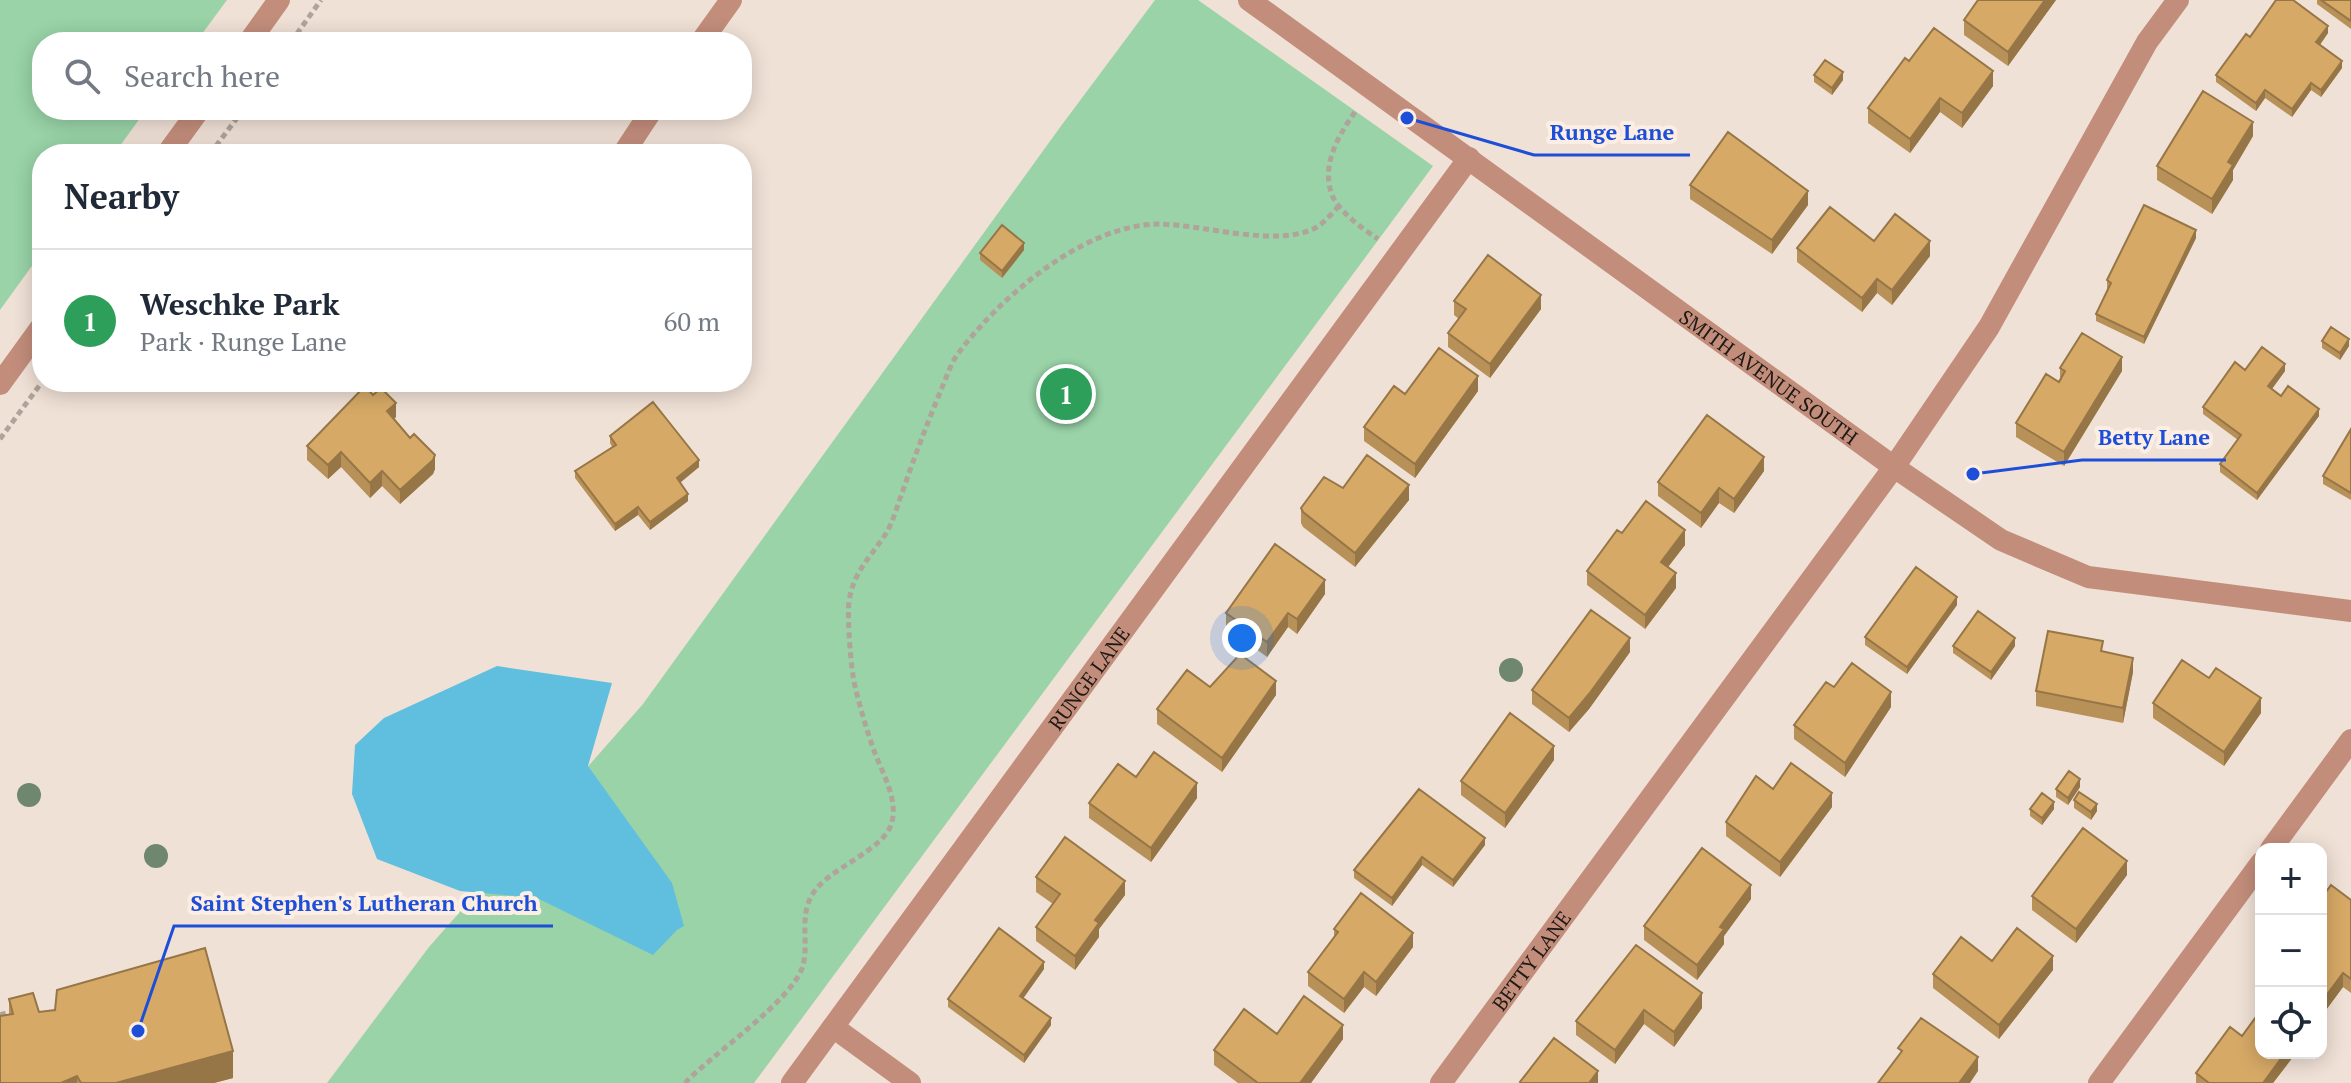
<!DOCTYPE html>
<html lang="en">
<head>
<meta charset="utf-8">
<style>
	:root { --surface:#fff; --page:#f6f6f7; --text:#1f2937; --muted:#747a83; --line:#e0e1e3; --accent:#0c8c72 }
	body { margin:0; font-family:"PT Serif",serif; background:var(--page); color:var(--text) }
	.controls { position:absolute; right:24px; bottom:24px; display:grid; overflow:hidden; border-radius:16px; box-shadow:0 4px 20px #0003 }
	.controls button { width:72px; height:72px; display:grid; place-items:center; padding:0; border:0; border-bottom:2px solid var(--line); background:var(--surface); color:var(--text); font:40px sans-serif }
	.you { position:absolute; left:1242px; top:638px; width:28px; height:28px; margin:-20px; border:6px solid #fff; border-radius:50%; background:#1a73e8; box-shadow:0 0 0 12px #1a73e833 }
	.badge { display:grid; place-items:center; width:52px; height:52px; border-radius:50%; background:var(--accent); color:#fff; font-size:26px; font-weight:700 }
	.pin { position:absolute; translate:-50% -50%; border:4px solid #fff; box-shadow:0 2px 8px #0006 }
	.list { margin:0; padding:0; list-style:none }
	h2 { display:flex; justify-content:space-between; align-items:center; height:104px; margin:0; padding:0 32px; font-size:34px }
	h2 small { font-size:26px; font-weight:400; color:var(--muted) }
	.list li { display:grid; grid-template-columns:52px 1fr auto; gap:24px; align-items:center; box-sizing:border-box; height:144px; padding:0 32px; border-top:2px solid var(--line) }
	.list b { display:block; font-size:30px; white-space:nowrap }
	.list p { margin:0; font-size:26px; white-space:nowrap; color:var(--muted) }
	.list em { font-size:26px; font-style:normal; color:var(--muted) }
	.icon { flex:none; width:44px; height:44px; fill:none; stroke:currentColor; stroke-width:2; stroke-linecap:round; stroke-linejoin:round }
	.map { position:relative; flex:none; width:2351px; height:1083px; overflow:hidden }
	.search { position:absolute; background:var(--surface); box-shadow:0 4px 20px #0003; left:32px; top:32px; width:720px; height:88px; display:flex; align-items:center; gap:20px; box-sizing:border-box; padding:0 28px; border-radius:32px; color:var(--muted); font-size:30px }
	.panel { position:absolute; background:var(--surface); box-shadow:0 4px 20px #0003; left:32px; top:144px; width:720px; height:248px; border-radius:32px }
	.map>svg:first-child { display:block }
	.green { fill:#99d3a7 }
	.water { fill:#60bfde }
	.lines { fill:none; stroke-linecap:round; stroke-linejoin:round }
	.path { stroke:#afa39a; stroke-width:5; stroke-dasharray:6 4; stroke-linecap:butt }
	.minor { stroke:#c38d7b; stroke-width:22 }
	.tertiary { stroke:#c38d7b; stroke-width:22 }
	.tree { fill:#6f866f }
	.wall { fill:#b89158 }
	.shaded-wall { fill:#967647 }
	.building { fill:#d6a966; stroke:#967647; stroke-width:2 }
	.labels { text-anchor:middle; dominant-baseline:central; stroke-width:8; stroke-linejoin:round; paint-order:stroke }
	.street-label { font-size:20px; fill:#1e1915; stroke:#fdeee3 }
	.leader { fill:none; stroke:#1d4ed8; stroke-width:3 }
	.callout-dot { fill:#1d4ed8; stroke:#fdeee3; stroke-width:3 }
	.callout-label { font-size:22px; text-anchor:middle; font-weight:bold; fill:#1d4ed8; stroke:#fdeee3; stroke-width:8; stroke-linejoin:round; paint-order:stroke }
</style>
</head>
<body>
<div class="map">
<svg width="2351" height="1083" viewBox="0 0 2351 1083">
	<rect width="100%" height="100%" fill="#f0e1d6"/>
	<path class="green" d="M 0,0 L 227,0 L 196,42 L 42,42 L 42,110 L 146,110 L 114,154 L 42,154 L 42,252 L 0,310 Z
		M 1155,0 L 1198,0 L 1433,166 L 754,1083 L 327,1083 L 429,947 L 643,704 L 1061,126 Z"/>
	<path class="water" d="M 497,666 L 612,683 L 588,766 L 672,883 L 684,926 L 677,930 L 653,955 L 537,898 L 460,891 L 377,859 L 352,794 L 355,745 L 384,718 Z"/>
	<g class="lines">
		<path class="path" d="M 291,42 L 321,0
			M 1355,112 C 1338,136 1321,165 1332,195 C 1339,212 1363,229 1378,239
			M 210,154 L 243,110
			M 0,439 L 42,382
			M 0,1015 L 15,1010
			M 685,1083 C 711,1055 795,999 803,965 C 809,942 799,917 812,895 C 827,868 885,851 892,822 C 898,797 881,771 873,748 C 866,728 860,707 855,686 C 851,672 847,616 849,602 C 853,572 870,558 885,535 C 893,523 897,506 902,493 C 914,458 927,424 941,390 C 946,379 950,365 957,355 C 999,298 1082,226 1157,224 C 1203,224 1278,249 1317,227 C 1325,222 1333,212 1340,205"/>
		<g class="minor">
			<path d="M 701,42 L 731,0"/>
			<path d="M 623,154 L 652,110"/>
			<path d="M 2271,849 L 2351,740"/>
			<path d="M 833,1027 L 910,1083"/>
			<path id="s1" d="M 792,1083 L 1469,158"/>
			<path id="s2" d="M 1441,1083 L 1894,467 L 1989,327 L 2147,42 L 2178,0"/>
			<path d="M 2099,1083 L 2261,863"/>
		</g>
		<g class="tertiary">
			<path id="s3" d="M 1249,0 L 1894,467 L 2001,540 L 2088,577 L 2351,611"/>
			<path d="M 249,42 L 279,0"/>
			<path d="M 167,154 L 199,110"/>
			<path d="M 0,384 L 42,326"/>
		</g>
	</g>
	<g class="tree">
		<circle cx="1511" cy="670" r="12"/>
		<circle cx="29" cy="795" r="12"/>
		<circle cx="156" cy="856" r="12"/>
	</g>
	<path class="wall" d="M 2056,0 L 2008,66 L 1964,35 L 1964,20 Z
		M 2317,0 L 2351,0 L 2351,29 L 2317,4 Z
		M 2328,33 L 2320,45 L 2342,68 L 2321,97 L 2311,90 L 2292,117 L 2265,98 L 2256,111 L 2216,82 L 2216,75 L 2250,37 Z
		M 1909,61 L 1993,86 L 1962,128 L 1940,112 L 1910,153 L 1868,123 L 1868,108 Z
		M 1814,75 L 1843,80 L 1832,95 L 1814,82 Z
		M 2253,136 L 2233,170 L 2233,180 L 2212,214 L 2157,180 L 2157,166 Z
		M 1690,185 L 1808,205 L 1772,254 L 1690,199 Z
		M 2196,238 L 2144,344 L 2096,321 L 2096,314 L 2108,289 L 2107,288 L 2107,280 Z
		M 1874,241 L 1930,256 L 1892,305 L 1877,293 L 1862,312 L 1797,262 L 1797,248 Z
		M 1024,250 L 1002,278 L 980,260 L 980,253 Z
		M 1454,301 L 1541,309 L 1490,378 L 1448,347 L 1448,333 L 1459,319 L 1454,315 Z
		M 2322,341 L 2349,346 L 2340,360 L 2322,348 Z
		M 2060,368 L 2122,371 L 2064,466 L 2016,437 L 2016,423 L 2059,382 L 2060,379 Z
		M 2245,370 L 2285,371 L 2272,389 L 2281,396 L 2319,416 L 2257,500 L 2220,472 L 2220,464 L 2238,440 L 2203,414 L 2203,407 Z
		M 1478,391 L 1415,478 L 1364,441 L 1364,427 L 1405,394 Z
		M 396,417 L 394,419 L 435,469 L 433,474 L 400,504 L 382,486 L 370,498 L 341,467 L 328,479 L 307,460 L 307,446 Z
		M 2351,429 L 2351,500 L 2323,484 L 2323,476 Z
		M 610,436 L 699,467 L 680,483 L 688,501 L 650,530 L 638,515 L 615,531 L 575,478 L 575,471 L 612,447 L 610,443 Z
		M 1764,471 L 1734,513 L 1719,503 L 1701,528 L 1658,496 L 1658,482 Z
		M 1409,500 L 1355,567 L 1303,527 L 1301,523 L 1301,508 Z
		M 1622,533 L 1685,545 L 1668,567 L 1676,588 L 1645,629 L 1587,585 L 1587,571 Z
		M 1325,594 L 1297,634 L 1288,627 L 1267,657 L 1226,627 L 1226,613 Z
		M 1957,605 L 1907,674 L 1865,645 L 1865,637 Z
		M 1953,646 L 2015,646 L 1991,680 L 1953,653 Z
		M 2103,651 L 2133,672 L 2123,723 L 2036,706 L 2036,691 Z
		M 1630,652 L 1589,709 L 1569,732 L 1532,704 L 1532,690 Z
		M 1210,687 L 1276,695 L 1222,772 L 1157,724 L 1157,709 Z
		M 1834,687 L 1891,707 L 1845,777 L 1794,739 L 1794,725 Z
		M 2153,703 L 2261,713 L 2224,766 L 2153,718 Z
		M 1554,760 L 1505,828 L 1461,795 L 1461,781 Z
		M 2080,787 L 2068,805 L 2056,797 L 2056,789 Z
		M 1197,798 L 1151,862 L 1089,818 L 1089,803 Z
		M 2074,800 L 2097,811 L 2091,820 L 2074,808 Z
		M 1832,807 L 1780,877 L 1726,836 L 1726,822 Z
		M 2030,809 L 2054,809 L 2042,825 L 2030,816 Z
		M 1485,845 L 1453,887 L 1422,865 L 1392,906 L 1354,878 L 1354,870 Z
		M 2127,875 L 2076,943 L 2032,910 L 2032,896 Z
		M 1036,877 L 1125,895 L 1099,929 L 1099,937 L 1075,970 L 1036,941 L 1036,927 L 1053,904 L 1036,892 Z
		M 1751,899 L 1724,936 L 1724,944 L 1697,980 L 1644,940 L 1644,926 Z
		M 2321,899 L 2351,900 L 2351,993 L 2343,987 L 2323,1014 L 2321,1013 Z
		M 1334,929 L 1413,947 L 1376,996 L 1364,987 L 1344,1013 L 1308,986 L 1308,972 L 1334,937 Z
		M 1636,945 L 1702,1008 L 1674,1047 L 1644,1024 L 1615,1064 L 1576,1035 L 1576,1021 Z
		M 1044,969 L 1023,998 L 1051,1025 L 1024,1063 L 948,1007 L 948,999 Z
		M 2053,970 L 1999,1039 L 1933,988 L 1933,974 Z
		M 9,999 L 39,1012 L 233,1078 L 214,1083 L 0,1083 L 9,1015 Z
		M 1343,1039 L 1311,1083 L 1238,1083 L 1214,1065 L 1214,1050 Z
		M 2261,1053 L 2296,1053 L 2273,1083 L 2196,1083 L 2196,1073 Z"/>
	<path class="shaded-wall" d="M 2045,0 L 2056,0 L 2008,66 L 2008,52 Z
		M 2328,26 L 2328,33 L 2316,50 L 2316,42 Z
		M 2342,61 L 2342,68 L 2321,97 L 2321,90 Z
		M 1993,71 L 1993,86 L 1962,128 L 1962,113 Z
		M 1843,72 L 1843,80 L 1832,95 L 1832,88 Z
		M 2311,83 L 2311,90 L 2292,117 L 2292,109 Z
		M 2265,90 L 2265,98 L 2256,111 L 2256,103 Z
		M 1940,98 L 1940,112 L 1910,153 L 1910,139 Z
		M 2253,122 L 2253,136 L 2233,170 L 2233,180 L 2212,214 L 2212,199 L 2228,162 Z
		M 1808,191 L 1808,205 L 1772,254 L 1772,240 Z
		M 2196,230 L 2196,238 L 2144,344 L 2144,337 Z
		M 1930,241 L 1930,256 L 1892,305 L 1892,290 Z
		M 1024,243 L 1024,250 L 1002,278 L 1002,271 Z
		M 1877,279 L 1877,293 L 1862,312 L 1862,298 Z
		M 1541,295 L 1541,309 L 1490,378 L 1490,364 Z
		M 2349,339 L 2349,346 L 2340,360 L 2340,353 Z
		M 2122,357 L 2122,371 L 2064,466 L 2064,452 Z
		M 2285,364 L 2285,371 L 2268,394 L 2268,386 Z
		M 1478,376 L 1478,391 L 1415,478 L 1415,464 Z
		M 396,403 L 396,417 L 387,425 L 387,411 Z
		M 2319,409 L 2319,416 L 2257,500 L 2257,493 Z
		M 341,452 L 341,467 L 328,479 L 328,465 Z
		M 435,455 L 435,469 L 433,474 L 400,504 L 400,490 Z
		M 1764,457 L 1764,471 L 1734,513 L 1734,499 Z
		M 699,460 L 699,467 L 677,485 L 677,478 Z
		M 382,471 L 382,486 L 370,498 L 370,483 Z
		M 1409,485 L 1409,500 L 1355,567 L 1355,553 Z
		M 1719,488 L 1719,503 L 1701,528 L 1701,513 Z
		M 688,494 L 688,501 L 650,530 L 650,522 Z
		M 638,507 L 638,515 L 615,531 L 615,524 Z
		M 1685,530 L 1685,545 L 1661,576 L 1661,562 Z
		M 1676,573 L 1676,588 L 1645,629 L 1645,615 Z
		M 1325,580 L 1325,594 L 1297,634 L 1297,619 Z
		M 1957,597 L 1957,605 L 1907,674 L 1907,667 Z
		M 1288,613 L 1288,627 L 1267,657 L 1267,642 Z
		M 1630,638 L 1630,652 L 1589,709 L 1569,732 L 1569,718 Z
		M 2015,638 L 2015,646 L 1991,680 L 1991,672 Z
		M 2133,658 L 2133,672 L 2123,723 L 2123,708 Z
		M 1276,681 L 1276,695 L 1222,772 L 1222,758 Z
		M 1891,692 L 1891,707 L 1845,777 L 1845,763 Z
		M 2261,698 L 2261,713 L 2224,766 L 2224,752 Z
		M 1554,746 L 1554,760 L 1505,828 L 1505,813 Z
		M 2080,779 L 2080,787 L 2068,805 L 2068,798 Z
		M 1197,783 L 1197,798 L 1151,862 L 1151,848 Z
		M 1832,793 L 1832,807 L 1780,877 L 1780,862 Z
		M 2054,802 L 2054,809 L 2042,825 L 2042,818 Z
		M 2097,804 L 2097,811 L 2091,820 L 2091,812 Z
		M 1485,838 L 1485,845 L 1453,887 L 1453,880 Z
		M 1422,857 L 1422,865 L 1392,906 L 1392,898 Z
		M 2127,861 L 2127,875 L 2076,943 L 2076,929 Z
		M 1125,881 L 1125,895 L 1099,929 L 1099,937 L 1075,970 L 1075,956 L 1095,920 Z
		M 1751,885 L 1751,899 L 1724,936 L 1724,944 L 1697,980 L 1697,965 L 1720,927 Z
		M 1413,933 L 1413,947 L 1376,996 L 1376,982 Z
		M 2053,956 L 2053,970 L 1999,1039 L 1999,1025 Z
		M 1044,962 L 1044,969 L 1020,1003 L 1020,996 Z
		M 1364,972 L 1364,987 L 1344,1013 L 1344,999 Z
		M 2343,973 L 2343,987 L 2323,1014 L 2323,1000 Z
		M 1702,993 L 1702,1008 L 1674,1047 L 1674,1032 Z
		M 1644,1010 L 1644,1024 L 1615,1064 L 1615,1050 Z
		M 1051,1018 L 1051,1025 L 1024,1063 L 1024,1055 Z
		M 1343,1025 L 1343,1039 L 1311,1083 L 1300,1083 Z
		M 233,1051 L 233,1078 L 214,1083 L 116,1083 Z
		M 2285,1053 L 2296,1053 L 2273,1083 L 2263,1083 Z
		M 1978,1057 L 1978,1071 L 1970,1083 L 1959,1083 Z
		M 1598,1071 L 1598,1083 L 1589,1083 Z
		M 77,1076 L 77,1083 L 61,1083 Z"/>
	<path class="building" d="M 1978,0 L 2045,0 L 2008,52 L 1964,20 Z
		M 2276,0 L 2293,0 L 2328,26 L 2316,42 L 2342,61 L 2321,90 L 2311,83 L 2292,109 L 2265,90 L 2256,103 L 2216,75 L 2246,34 L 2250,37 Z
		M 2321,0 L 2351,0 L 2351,21 Z
		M 1934,28 L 1993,71 L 1962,113 L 1940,98 L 1910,139 L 1868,108 L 1905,58 L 1909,61 Z
		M 1825,60 L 1843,72 L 1832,88 L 1814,75 Z
		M 2203,91 L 2253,122 L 2228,162 L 2233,165 L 2212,199 L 2157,166 Z
		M 1728,132 L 1808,191 L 1772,240 L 1690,185 Z
		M 2144,205 L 2196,230 L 2144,337 L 2096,314 L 2111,283 L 2107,280 Z
		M 1830,207 L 1874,241 L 1895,214 L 1930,241 L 1892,290 L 1877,279 L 1862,298 L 1797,248 Z
		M 1002,225 L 1024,243 L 1002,271 L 980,253 Z
		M 1488,255 L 1541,295 L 1490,364 L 1448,333 L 1466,309 L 1454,301 Z
		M 2331,327 L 2349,339 L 2340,353 L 2322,341 Z
		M 2082,333 L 2122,357 L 2064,452 L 2016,423 L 2046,374 L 2059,382 L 2065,371 L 2060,368 Z
		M 2262,347 L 2285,364 L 2268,386 L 2281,396 L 2288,386 L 2319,409 L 2257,493 L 2220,464 L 2241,435 L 2203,407 L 2235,362 L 2245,370 Z
		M 1439,348 L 1478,376 L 1415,464 L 1364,427 L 1394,386 L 1405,394 Z
		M 365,386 L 373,395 L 381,388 L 396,403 L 387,411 L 410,438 L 414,434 L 435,455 L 433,460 L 400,490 L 382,471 L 370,483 L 341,452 L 328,465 L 307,446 Z
		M 653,402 L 699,460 L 677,478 L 688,494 L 650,522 L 638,507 L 615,524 L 575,471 L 616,445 L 610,436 Z
		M 1707,415 L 1764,457 L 1734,499 L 1719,488 L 1701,513 L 1658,482 Z
		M 2351,429 L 2351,493 L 2323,476 Z
		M 1367,455 L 1409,485 L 1355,553 L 1303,512 L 1301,508 L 1324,477 L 1343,488 Z
		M 1646,501 L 1685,530 L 1661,562 L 1676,573 L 1645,615 L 1587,571 L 1617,530 L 1622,533 Z
		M 1275,544 L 1325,580 L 1297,619 L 1288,613 L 1267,642 L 1226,613 Z
		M 1916,567 L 1957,597 L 1907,667 L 1865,637 Z
		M 1591,610 L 1630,638 L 1589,694 L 1569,718 L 1532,690 Z
		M 1978,611 L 2015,638 L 1991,672 L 1953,646 Z
		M 2048,631 L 2103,641 L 2101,651 L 2133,658 L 2123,708 L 2036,691 Z
		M 1240,654 L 1276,681 L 1222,758 L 1157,709 L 1187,670 L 1210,687 Z
		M 2182,660 L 2209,678 L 2216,668 L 2261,698 L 2224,752 L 2153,703 Z
		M 1852,663 L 1891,692 L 1845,763 L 1794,725 L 1826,682 L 1834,687 Z
		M 1510,713 L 1554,746 L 1505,813 L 1461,781 Z
		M 1154,752 L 1197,783 L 1151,848 L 1089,803 L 1118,764 L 1136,777 Z
		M 1791,763 L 1832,793 L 1780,862 L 1726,822 L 1756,776 L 1773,789 Z
		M 2069,771 L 2080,779 L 2068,798 L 2056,789 Z
		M 1419,789 L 1485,838 L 1453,880 L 1422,857 L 1392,898 L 1354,870 Z
		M 2079,792 L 2097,804 L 2091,812 L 2074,800 Z
		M 2042,793 L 2054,802 L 2042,818 L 2030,809 Z
		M 2083,828 L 2127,861 L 2076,929 L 2032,896 Z
		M 1065,837 L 1125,881 L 1095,920 L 1099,923 L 1075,956 L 1036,927 L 1060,894 L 1036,877 Z
		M 1702,848 L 1751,885 L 1720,927 L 1724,929 L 1697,965 L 1644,926 Z
		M 2331,885 L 2351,900 L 2351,979 L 2343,973 L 2323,1000 L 2321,998 L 2321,899 Z
		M 1361,893 L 1413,933 L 1376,982 L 1364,972 L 1344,999 L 1308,972 L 1338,932 L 1334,929 Z
		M 999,928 L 1044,962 L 1020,996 L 1051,1018 L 1024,1055 L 948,999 Z
		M 2017,928 L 2053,956 L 1999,1025 L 1933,974 L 1961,937 L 1992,961 Z
		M 1636,945 L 1702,993 L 1674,1032 L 1644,1010 L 1615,1050 L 1576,1021 Z
		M 205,948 L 233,1051 L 116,1083 L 81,1083 L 77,1076 L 61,1083 L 0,1083 L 0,1016 L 13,1014 L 9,999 L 33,993 L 39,1012 L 55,1010 L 57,990 Z
		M 1304,996 L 1343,1025 L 1300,1083 L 1258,1083 L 1214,1050 L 1244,1009 L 1277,1034 Z
		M 2261,1010 L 2261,1053 L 2285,1053 L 2263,1083 L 2209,1083 L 2196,1073 L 2230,1027 L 2242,1036 Z
		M 1921,1018 L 1978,1057 L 1959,1083 L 1878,1083 L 1902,1051 L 1898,1048 Z
		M 1554,1038 L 1598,1071 L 1589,1083 L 1522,1083 L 1520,1082 Z"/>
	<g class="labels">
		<g class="street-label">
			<text stroke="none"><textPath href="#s3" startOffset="642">SMITH AVENUE SOUTH</textPath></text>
			<text stroke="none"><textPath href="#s1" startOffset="502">RUNGE LANE</textPath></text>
			<text stroke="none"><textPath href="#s2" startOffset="152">BETTY LANE</textPath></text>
		</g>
	</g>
	<path class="leader" d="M1407 118L1534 155H1690M1973 474L2082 460H2226M138 1031L174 926H553"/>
	<g class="callout-dot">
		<circle cx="1407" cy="118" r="8"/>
		<circle cx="1973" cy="474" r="8"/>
		<circle cx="138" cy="1031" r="8"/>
	</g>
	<g class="callout-label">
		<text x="1612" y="140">Runge Lane</text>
		<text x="2154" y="445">Betty Lane</text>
		<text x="364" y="911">Saint Stephen's Lutheran Church</text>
	</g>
</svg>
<div class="controls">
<button>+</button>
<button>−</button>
<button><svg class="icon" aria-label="locate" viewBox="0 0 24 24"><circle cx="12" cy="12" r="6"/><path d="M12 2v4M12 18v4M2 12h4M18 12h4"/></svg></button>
</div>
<div class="you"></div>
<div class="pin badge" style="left:1066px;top:394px;background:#2e9e5b">1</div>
<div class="search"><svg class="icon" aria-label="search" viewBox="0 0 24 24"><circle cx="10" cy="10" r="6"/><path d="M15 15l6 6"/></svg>Search here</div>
<section class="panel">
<h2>Nearby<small></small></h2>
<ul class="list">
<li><span class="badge" style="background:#2e9e5b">1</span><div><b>Weschke Park</b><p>Park · Runge Lane</p></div><em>60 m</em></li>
</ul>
</section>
</div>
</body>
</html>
